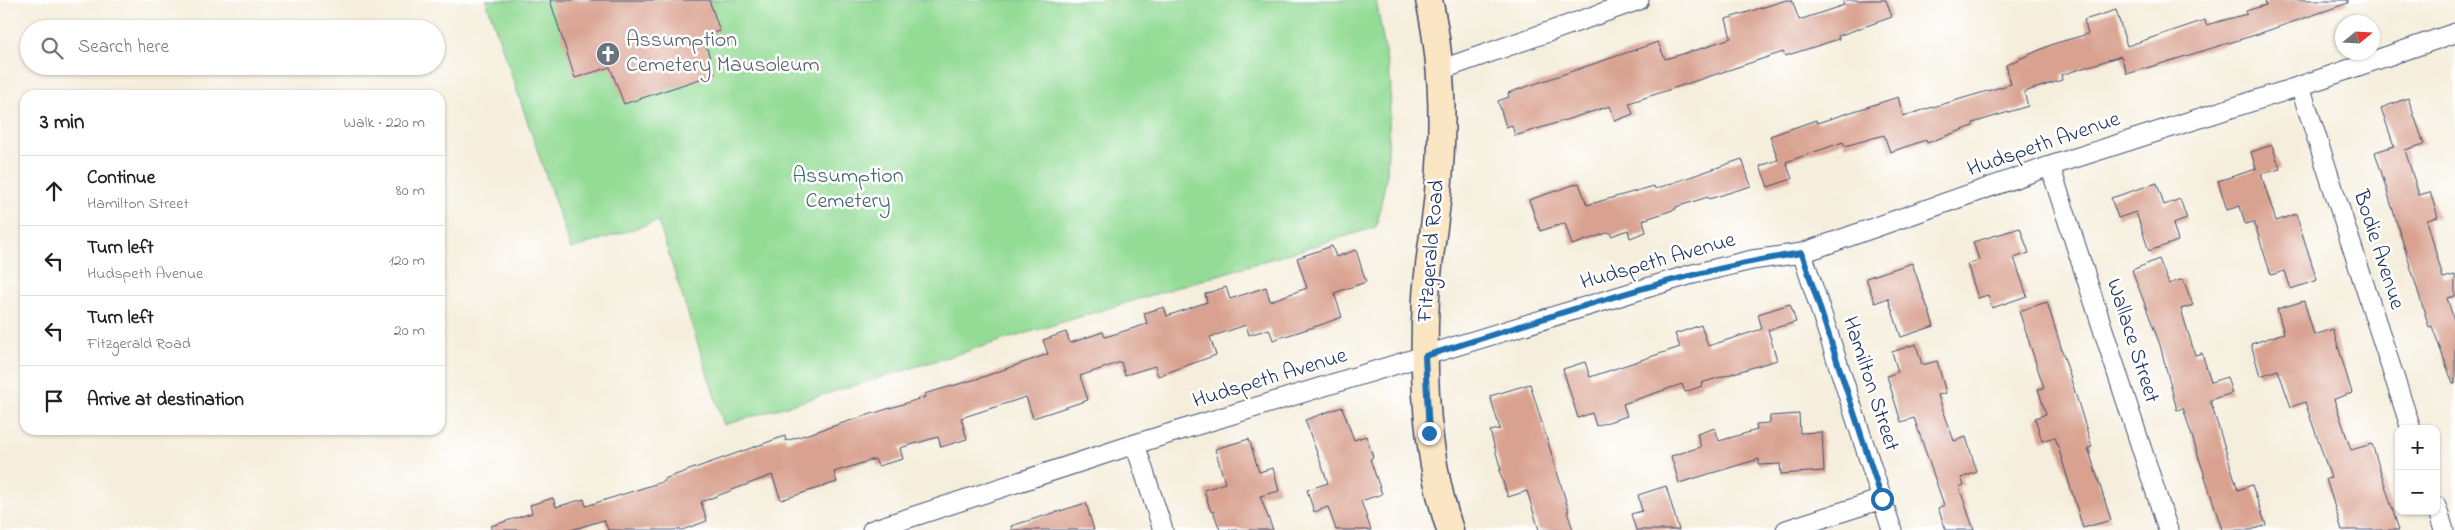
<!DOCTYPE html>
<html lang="en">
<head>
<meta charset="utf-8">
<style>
	:root { --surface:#fff; --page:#f2f2f2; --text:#202124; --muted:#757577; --line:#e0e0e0 }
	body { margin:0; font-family:"Indie Flower",sans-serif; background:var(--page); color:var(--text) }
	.controls { position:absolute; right:15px; bottom:15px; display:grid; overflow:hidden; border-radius:10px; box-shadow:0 1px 4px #0004 }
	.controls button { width:45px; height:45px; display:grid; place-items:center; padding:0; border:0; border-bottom:1px solid var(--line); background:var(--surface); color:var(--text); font:25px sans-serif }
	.compass { position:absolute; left:2335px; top:15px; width:45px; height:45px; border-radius:50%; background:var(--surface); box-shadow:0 1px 4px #0004; rotate:72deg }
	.stop { position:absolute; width:15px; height:15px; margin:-11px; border:4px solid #1f6fb2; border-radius:50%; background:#fff }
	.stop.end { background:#1f6fb2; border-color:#fff; box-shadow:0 1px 5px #0008 }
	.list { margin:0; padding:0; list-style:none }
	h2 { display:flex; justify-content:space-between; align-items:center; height:65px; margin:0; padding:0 20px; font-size:21px }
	h2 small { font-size:16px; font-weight:400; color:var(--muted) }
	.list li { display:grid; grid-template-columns:32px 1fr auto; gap:15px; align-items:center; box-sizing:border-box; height:70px; padding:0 20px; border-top:1px solid var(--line) }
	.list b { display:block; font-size:19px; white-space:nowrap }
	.list p { margin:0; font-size:16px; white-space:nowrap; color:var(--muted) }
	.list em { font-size:16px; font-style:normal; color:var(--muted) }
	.icon { flex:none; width:28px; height:28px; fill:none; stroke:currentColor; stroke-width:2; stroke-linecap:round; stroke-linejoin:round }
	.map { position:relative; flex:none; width:2455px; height:530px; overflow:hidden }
	.search { position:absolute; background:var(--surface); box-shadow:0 1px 4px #0004; left:20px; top:20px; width:425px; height:55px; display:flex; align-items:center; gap:12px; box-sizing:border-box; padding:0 18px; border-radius:28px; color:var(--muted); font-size:19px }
	.panel { position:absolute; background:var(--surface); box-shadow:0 1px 4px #0004; left:20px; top:90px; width:425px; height:345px; border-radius:15px }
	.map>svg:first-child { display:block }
	.green { fill:#94dc96; stroke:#58867a }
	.building { fill:#d9a290 }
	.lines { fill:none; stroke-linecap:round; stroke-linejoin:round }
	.street-casing { stroke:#3c4c71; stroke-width:21 }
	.secondary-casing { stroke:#3c4c71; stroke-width:29 }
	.street { stroke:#fff; stroke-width:19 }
	.secondary { stroke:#fbe6c4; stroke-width:26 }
	.route { stroke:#1f6fb2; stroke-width:6 }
	.labels { text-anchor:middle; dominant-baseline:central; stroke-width:5; stroke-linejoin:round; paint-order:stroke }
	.worship-label { font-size:22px; fill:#5b616d; stroke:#fff; text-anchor:start }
	.street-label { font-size:22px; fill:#1b2f5e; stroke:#fff }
	.park-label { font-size:22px; fill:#3f636f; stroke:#fff }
</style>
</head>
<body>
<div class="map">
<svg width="2455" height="530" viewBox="0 0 2455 530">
	<rect width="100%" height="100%" fill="#fff"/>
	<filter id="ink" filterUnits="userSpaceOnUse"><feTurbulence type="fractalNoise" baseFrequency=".02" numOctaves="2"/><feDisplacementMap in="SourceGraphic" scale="10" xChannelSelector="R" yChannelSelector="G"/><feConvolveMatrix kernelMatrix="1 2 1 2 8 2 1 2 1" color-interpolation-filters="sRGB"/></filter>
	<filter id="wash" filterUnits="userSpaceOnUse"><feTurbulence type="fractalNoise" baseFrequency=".0096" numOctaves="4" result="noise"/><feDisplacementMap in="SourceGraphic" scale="20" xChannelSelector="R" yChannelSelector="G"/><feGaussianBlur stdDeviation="1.12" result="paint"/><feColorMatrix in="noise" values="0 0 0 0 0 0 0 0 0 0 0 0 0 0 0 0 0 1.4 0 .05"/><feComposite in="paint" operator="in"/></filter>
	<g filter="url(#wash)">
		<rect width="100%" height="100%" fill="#f5eedc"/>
		<path class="green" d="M 486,0 L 1376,0 L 1391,84 L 1387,174 L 1376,227 L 724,425 L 658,221 L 571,249 Z"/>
		<g id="blocks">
			<path class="building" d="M 550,0 L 709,0 L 720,31 L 703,36 L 715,74 L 624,104 L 610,67 L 575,78 Z
				M 1786,0 L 1792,0 L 1799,20 L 1844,5 L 1842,0 L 1886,0 L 1892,17 L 1838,36 L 1839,39 L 1785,56 L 1783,52 L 1629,103 L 1633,114 L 1615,121 L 1610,106 L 1515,136 L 1512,125 L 1506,127 L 1498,101 L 1509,97 L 1508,93 L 1658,42 L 1665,59 L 1710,46 L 1710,45 L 1731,38 L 1726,19 Z
				M 2265,0 L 2348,0 L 2348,3 L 2255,35 L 2127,74 L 2121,56 L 2061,75 L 2062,80 L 2024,92 L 2028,106 L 1973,123 L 1973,126 L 1927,143 L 1926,140 L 1890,152 L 1884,135 L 1845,146 L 1843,142 L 1786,162 L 1792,179 L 1768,187 L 1760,166 L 1778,160 L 1770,136 L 1816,120 L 1817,123 L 1898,97 L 1903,116 L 2011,84 L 2006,65 L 2053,44 L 2088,34 L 2084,20 L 2116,10 L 2127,46 L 2205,20 L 2206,25 L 2247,14 L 2246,11 L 2266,5 Z
				M 2408,98 L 2424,144 L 2405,150 L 2419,195 L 2430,192 L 2438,217 L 2427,220 L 2443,278 L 2455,275 L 2455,296 L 2447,298 L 2455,323 L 2455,384 L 2453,384 L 2432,326 L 2429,327 L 2375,152 L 2394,146 L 2381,108 Z
				M 2272,145 L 2280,169 L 2261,174 L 2276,221 L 2296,214 L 2317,280 L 2291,289 L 2285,271 L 2271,275 L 2254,222 L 2245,224 L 2240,206 L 2227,210 L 2218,181 L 2256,169 L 2251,152 Z
				M 1742,159 L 1751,186 L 1709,199 L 1708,197 L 1676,207 L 1676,209 L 1643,220 L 1646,232 L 1630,238 L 1628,230 L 1611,236 L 1610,232 L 1572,245 L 1565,223 L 1540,231 L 1529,200 L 1579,183 L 1587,205 L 1654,186 L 1655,189 Z
				M 2157,183 L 2164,205 L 2180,199 L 2187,219 L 2173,224 L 2178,241 L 2149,251 L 2136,212 L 2118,218 L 2111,198 Z
				M 2020,228 L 2029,253 L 2014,258 L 2027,296 L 1992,308 L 1988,295 L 1978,298 L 1967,264 L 1979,260 L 1973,242 Z
				M 1332,246 L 1336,257 L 1356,250 L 1366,282 L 1334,293 L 1342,317 L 1320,325 L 1273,340 L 1269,329 L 1249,335 L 1246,325 L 1210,337 L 1216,355 L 1158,376 L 1155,366 L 1125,375 L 1121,362 L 1080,376 L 1088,400 L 1033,418 L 1026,397 L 961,418 L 967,439 L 941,447 L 938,437 L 900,448 L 903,459 L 878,466 L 875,459 L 834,472 L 837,482 L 781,500 L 772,475 L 701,502 L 707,521 L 682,530 L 608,530 L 604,520 L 571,530 L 491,530 L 491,526 L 532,513 L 530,505 L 553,498 L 556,507 L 584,499 L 586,506 L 665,481 L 664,479 L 785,436 L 786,441 L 925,397 L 924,394 L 980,378 L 1048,354 L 1043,340 L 1066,332 L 1070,343 L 1103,332 L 1105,337 L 1147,324 L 1144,313 L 1164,307 L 1167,316 L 1207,302 L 1205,294 L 1226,287 L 1230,299 L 1266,287 L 1270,301 L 1307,288 L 1297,258 Z
				M 2159,259 L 2169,284 L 2183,279 L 2193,305 L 2181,309 L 2195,355 L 2202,353 L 2211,382 L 2227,377 L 2232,393 L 2210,400 L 2238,490 L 2252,485 L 2266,525 L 2251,530 L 2222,530 L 2183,408 L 2177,410 L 2160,345 L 2132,270 Z
				M 1912,263 L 1934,326 L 1901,337 L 1888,298 L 1875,303 L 1866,278 Z
				M 2304,301 L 2314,335 L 2333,329 L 2352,393 L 2334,399 L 2351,450 L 2372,444 L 2399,530 L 2342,530 L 2326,479 L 2331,478 L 2305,402 L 2291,407 L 2278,370 L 2260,376 L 2251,344 L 2284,333 L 2277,309 Z
				M 2047,302 L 2092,447 L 2088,448 L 2111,520 L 2083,528 L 2055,437 L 2042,441 L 2035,418 L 2046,414 L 2038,389 L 2044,388 L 2019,311 Z
				M 1790,304 L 1796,322 L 1768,330 L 1777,360 L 1701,383 L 1702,386 L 1685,392 L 1682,384 L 1623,404 L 1627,416 L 1596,426 L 1592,413 L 1578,418 L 1563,369 L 1585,362 L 1590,377 L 1680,347 L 1675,334 L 1701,325 L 1708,346 L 1762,329 L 1758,314 Z
				M 1916,344 L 1922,365 L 1937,361 L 1946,393 L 1938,395 L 1954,441 L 1966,437 L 1977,472 L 1961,478 L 1964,485 L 1959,487 L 1974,530 L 1946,530 L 1938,508 L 1944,505 L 1914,418 L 1901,422 L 1887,376 L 1898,372 L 1892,352 Z
				M 1530,384 L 1569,511 L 1567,511 L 1573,530 L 1539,530 L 1527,491 L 1508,497 L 1499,470 L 1501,470 L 1490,431 L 1500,429 L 1490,396 Z
				M 1342,407 L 1354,440 L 1366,436 L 1373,457 L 1370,459 L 1382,494 L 1361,501 L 1371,530 L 1336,530 L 1328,507 L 1314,512 L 1307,490 L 1328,483 L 1305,420 Z
				M 1799,414 L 1800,433 L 1822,432 L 1824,471 L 1781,474 L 1780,464 L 1759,465 L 1759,459 L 1679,483 L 1671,456 L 1701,447 L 1697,434 L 1715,428 L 1719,441 L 1757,430 L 1756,424 L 1770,423 L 1770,416 Z
				M 1249,439 L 1259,472 L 1273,468 L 1279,491 L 1260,496 L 1273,530 L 1220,530 L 1213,511 L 1211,512 L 1204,490 L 1225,483 L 1215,449 Z
				M 1666,486 L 1679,530 L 1636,530 L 1631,514 L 1642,511 L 1638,495 Z
				M 1086,503 L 1094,530 L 1012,530 L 1011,526 Z"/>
		</g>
	</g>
	<g filter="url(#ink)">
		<use href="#blocks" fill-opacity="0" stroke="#3c4c71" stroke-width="1"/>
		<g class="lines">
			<g class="street-casing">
				<path id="street" d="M 1440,70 L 1639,0
					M 2300,86 L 2411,429
					M 2050,166 L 2168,530
					M 1802,253 L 1892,530
					M 1135,444 L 1163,530
					M 2436,506 L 2444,530
					M 872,530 L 1135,444 L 1689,275 L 1752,260 L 1802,253 L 2050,166 L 2300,86 L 2455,33
					M 1786,530 L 1882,499"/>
			</g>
			<g class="secondary-casing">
				<path id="secondary" d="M 1429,0 C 1443,62 1444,129 1438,192 C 1435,227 1428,262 1426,298 C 1422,374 1426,457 1450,530"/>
			</g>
			<use href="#street" class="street"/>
			<use href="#secondary" class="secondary"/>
		</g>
	</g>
	<g class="lines" filter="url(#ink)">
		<path class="route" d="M 1429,433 L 1425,356 C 1549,318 1673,272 1802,253 L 1882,499"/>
	</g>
	<defs>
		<g id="church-disc" transform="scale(1.25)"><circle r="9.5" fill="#6b7280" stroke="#fff"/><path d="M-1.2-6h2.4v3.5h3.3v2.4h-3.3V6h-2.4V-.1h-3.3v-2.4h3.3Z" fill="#fff"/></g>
	</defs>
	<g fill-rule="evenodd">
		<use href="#church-disc" x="608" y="54"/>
	</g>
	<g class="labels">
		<g class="worship-label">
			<text x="626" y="41">Assumption<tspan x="626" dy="25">Cemetery Mausoleum</tspan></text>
		</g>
		<g class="street-label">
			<text transform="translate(2044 145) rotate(-19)">Hudspeth Avenue</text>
			<text transform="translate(2378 250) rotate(72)">Bodie Avenue</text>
			<text transform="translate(1432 251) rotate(-85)">Fitzgerald Road</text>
			<text transform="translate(1658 262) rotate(-16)">Hudspeth Avenue</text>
			<text transform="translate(2132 341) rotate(72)">Wallace Street</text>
			<text transform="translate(1270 379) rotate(-17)">Hudspeth Avenue</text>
			<text transform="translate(1870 384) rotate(72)">Hamilton Street</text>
		</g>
		<g class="park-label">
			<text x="848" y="177">Assumption<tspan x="848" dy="25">Cemetery</tspan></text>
		</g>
	</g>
</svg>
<div class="controls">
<button>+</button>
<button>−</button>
</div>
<svg class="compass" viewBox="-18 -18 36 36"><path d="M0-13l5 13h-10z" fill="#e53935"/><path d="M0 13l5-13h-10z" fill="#757577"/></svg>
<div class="stop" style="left:1882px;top:499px"></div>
<div class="stop end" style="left:1429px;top:433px"></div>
<div class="search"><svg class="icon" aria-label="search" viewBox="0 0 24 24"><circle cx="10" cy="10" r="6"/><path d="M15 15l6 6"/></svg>Search here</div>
<section class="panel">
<h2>3 min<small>Walk · 220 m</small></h2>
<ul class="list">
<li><svg class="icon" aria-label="ahead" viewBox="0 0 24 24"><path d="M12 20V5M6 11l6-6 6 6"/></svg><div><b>Continue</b><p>Hamilton Street</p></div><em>80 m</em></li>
<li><svg class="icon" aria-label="left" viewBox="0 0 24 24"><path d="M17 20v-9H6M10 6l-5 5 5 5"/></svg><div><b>Turn left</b><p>Hudspeth Avenue</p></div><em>120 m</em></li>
<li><svg class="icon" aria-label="left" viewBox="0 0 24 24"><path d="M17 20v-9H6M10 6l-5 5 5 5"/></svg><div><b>Turn left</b><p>Fitzgerald Road</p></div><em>20 m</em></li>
<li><svg class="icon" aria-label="arrive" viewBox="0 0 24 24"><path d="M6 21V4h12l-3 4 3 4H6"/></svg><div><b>Arrive at destination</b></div></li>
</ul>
</section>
</div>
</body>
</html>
